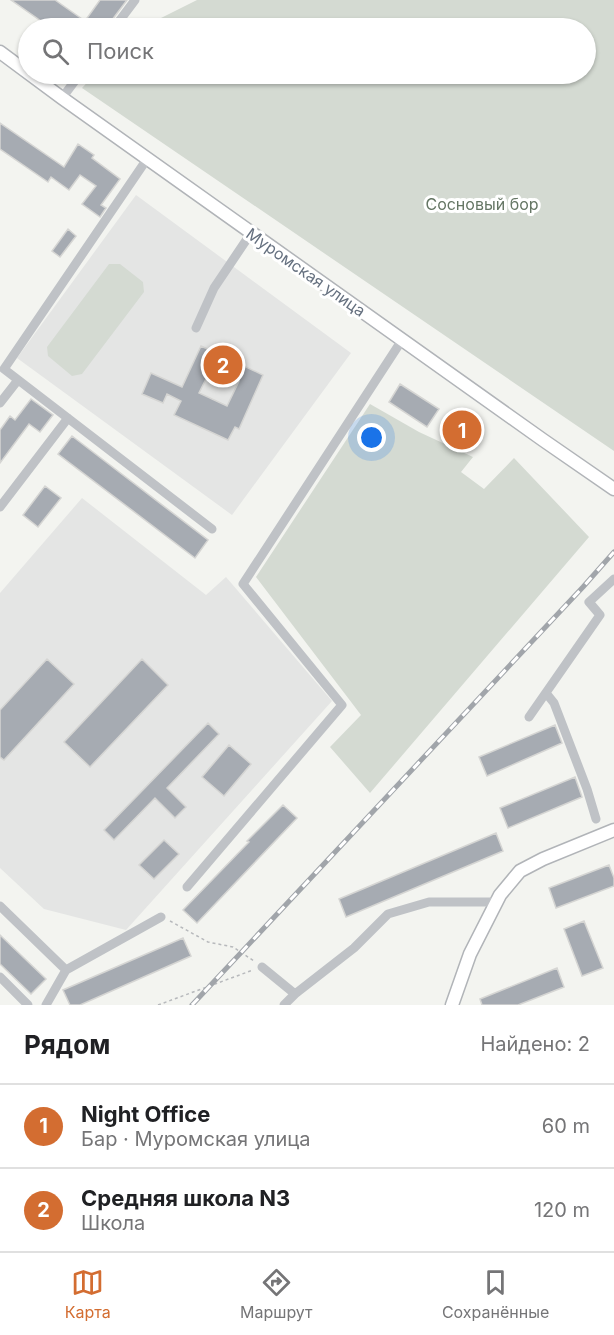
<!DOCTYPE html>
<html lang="ru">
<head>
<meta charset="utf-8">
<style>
	:root { --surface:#fff; --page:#f6f6f6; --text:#202124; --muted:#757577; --line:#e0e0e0; --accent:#d36d31 }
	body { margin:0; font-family:Inter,sans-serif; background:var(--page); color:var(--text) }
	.you { position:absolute; left:372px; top:438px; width:21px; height:21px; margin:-15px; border:4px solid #fff; border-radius:50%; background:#1a73e8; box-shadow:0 0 0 9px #1a73e833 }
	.badge { display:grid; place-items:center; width:39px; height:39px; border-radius:50%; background:var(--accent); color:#fff; font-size:20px; font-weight:700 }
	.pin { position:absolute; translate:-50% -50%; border:3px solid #fff; box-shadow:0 2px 6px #0006 }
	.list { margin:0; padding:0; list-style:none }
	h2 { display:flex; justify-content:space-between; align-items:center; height:78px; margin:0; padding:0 24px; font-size:26px }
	h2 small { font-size:20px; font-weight:400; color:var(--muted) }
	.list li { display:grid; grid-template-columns:39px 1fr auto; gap:18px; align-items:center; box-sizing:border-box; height:84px; padding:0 24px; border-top:2px solid var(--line) }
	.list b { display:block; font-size:22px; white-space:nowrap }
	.list p { margin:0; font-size:20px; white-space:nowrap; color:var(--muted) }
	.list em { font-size:20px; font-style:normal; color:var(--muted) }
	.icon { flex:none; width:33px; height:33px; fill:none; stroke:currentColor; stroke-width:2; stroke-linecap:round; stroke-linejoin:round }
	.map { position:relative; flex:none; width:614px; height:1005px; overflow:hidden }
	.search { position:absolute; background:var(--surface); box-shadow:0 2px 4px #0004; left:18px; right:18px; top:18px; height:66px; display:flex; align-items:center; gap:15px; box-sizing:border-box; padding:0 21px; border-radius:33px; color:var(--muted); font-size:22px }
	.sheet { height:246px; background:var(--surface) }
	nav { display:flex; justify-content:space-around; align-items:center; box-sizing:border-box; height:84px; border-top:2px solid var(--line); background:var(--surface); font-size:16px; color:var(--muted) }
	nav a { display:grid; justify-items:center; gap:3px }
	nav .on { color:var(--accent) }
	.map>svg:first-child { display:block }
	.built { fill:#e4e5e4 }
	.green { fill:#d4dad2 }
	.building { fill:#a6abb2; stroke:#d5d5d3; stroke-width:1.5; fill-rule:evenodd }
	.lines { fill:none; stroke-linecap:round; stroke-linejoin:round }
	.major-casing { stroke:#b1b4b8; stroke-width:15 }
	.path { stroke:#b7b9bc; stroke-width:1.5; stroke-dasharray:3 3; stroke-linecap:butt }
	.minor { stroke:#bfc2c6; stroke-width:9 }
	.major { stroke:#fff; stroke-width:12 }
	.rail-casing { stroke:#a1a5aa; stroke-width:5 }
	.rail { stroke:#fff; stroke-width:3; stroke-dasharray:9; stroke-linecap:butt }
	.labels { text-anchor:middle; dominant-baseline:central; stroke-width:6; stroke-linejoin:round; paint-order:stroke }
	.park-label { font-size:16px; fill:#657664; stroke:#fff }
	.street-label { font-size:16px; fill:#65707f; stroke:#fff }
</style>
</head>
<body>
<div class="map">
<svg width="614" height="1005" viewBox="0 0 614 1005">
	<rect width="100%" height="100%" fill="#f3f4f0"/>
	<path class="built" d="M 136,195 L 351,353 L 232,515 L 17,358 Z
		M 82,498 L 206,595 L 226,577 L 332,701 L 126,930 L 44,909 L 0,868 L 0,593 Z"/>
	<path class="green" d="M 197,0 L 614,0 L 614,451 L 82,88 L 95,74 L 586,74 L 586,28 L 141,28 Z
		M 109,264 L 120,264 L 143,282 L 144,292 L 82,374 L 72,376 L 48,356 L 47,347 Z
		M 370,404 L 419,432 L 473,457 L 461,472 L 484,489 L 514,458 L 589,537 L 370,793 L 330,747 L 361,715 L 256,577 Z"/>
	<path class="building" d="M 11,0 L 55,0 L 85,21 L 100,0 L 127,0 L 109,24 L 107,28 L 51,28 Z
		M 0,123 L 64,167 L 78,144 L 94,155 L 92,158 L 120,179 L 101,205 L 106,208 L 100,217 L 82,204 L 96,186 L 80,175 L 69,190 L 51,177 L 48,182 L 0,149 Z
		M 68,229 L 76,236 L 60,257 L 52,251 Z
		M 201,346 L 263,375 L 239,429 L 235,427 L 228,440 L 174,415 L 181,401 L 167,394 L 163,403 L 142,394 L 151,373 L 182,387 ZM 212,367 L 239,381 L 227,406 L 199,393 Z
		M 400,384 L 439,409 L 427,427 L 389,402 Z
		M 31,399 L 53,415 L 40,432 L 29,424 L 0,463 L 0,430 L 10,416 L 15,420 Z
		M 72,436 L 208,540 L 195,558 L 58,454 Z
		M 45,486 L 61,498 L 38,527 L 23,515 Z
		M 47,659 L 74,684 L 4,760 L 0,757 L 0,710 Z
		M 142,659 L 168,685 L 90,767 L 64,742 Z
		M 208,723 L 219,734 L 167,788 L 186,807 L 175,818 L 155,798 L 114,840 L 104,830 Z
		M 555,725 L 562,743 L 487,776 L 479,757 Z
		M 229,745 L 251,764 L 224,796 L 202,777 Z
		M 575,777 L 582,797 L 508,828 L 500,808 Z
		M 283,805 L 297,818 L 197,923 L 183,910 L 249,842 L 247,841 Z
		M 496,833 L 503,851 L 346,917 L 339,899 Z
		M 164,840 L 179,854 L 154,879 L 139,865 Z
		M 609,865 L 614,878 L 614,886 L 556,908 L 549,888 Z
		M 584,921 L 603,968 L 582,976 L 564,929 Z
		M 0,935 L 46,979 L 31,994 L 0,964 Z
		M 183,938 L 191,956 L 80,1005 L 70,1005 L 63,990 Z
		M 557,968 L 564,987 L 518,1005 L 482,1005 L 480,999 Z"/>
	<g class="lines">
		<g class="major-casing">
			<path id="major" d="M 0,52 L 62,98 L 543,440 L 614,489
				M 452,1005 L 470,954 L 500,895 L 520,871 L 543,859 L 614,830"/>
		</g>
		<path class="path" d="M 170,921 L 208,942 L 233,947 L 254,961
			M 158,1005 L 253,970"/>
		<path class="minor" d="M 114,28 L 135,0
			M 62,98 L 80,74
			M 147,159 L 4,369 L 212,529
			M 196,328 L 214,288 L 251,233
			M 0,403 L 18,380
			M 0,507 L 68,418
			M 546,693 L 554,703 L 587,789 L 596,819
			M 529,717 L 600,615 L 589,602 L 614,579
			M 187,887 L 342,705 L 243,584 L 402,340
			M 0,906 L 66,970
			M 262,967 L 295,994 L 354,948 L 388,914 L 429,902 L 497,902
			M 0,977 L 28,1005
			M 46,1005 L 66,970 L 161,917
			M 284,1005 L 295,994"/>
		<use href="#major" class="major"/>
		<g class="rail-casing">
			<path id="rail" d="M 192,1005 L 583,587 L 614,552"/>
		</g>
		<use href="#rail" class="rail"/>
	</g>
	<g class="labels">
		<g class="park-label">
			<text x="482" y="204">Сосновый бор</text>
		</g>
		<g class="street-label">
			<text transform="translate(306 272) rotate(35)">Муромская улица</text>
		</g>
	</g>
</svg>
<div class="you"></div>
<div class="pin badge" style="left:462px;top:430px">1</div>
<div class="pin badge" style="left:223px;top:365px">2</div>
<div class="search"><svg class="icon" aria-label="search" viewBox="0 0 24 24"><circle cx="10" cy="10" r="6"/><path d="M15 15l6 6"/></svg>Поиск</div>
</div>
<section class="sheet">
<h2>Рядом<small>Найдено: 2</small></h2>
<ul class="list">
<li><span class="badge">1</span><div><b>Night Office</b><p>Бар · Муромская улица</p></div><em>60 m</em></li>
<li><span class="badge">2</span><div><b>Средняя школа N3</b><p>Школа</p></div><em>120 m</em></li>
</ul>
</section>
<nav>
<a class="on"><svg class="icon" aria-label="map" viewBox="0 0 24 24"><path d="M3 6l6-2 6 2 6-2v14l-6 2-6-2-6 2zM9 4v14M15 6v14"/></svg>Карта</a>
<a><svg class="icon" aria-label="directions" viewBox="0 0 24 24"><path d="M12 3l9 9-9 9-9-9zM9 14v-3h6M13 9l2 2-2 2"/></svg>Маршрут</a>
<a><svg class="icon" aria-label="saved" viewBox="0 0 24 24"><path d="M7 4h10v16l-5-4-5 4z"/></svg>Сохранённые</a>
</nav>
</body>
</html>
